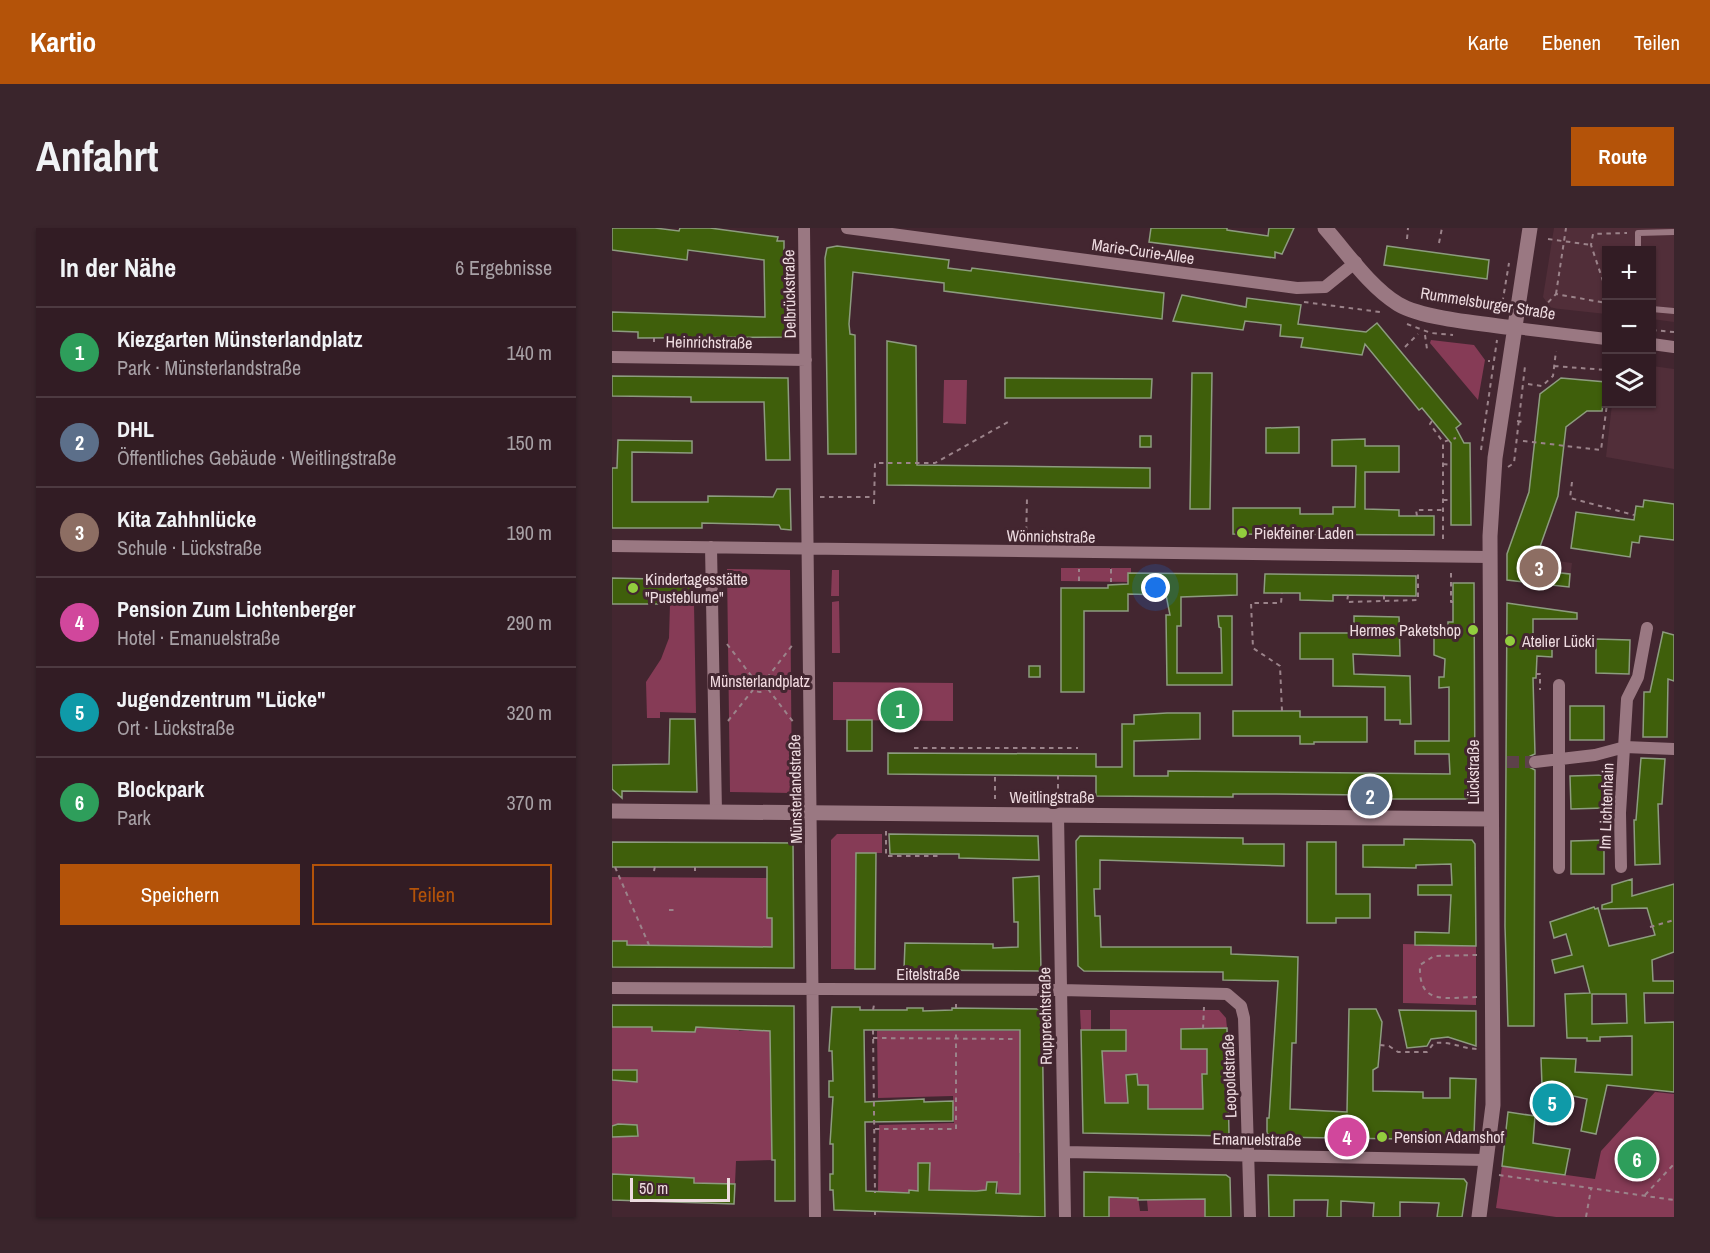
<!DOCTYPE html>
<html lang="de">
<head>
<meta charset="utf-8">
<style>
	:root { --surface:#321c24; --page:#3a252c; --text:#f1f3f6; --muted:#a8a1a6; --line:#4d3a41; --accent:#b45309 }
	body { margin:0; font-family:"Archivo Narrow",sans-serif; background:var(--page); color:var(--text) }
	.controls { position:absolute; right:18px; top:18px; display:grid; overflow:hidden; border-radius:0px; box-shadow:0 2px 4px #0004 }
	.controls button { width:54px; height:54px; display:grid; place-items:center; padding:0; border:0; border-bottom:2px solid var(--line); background:var(--surface); color:var(--text); font:30px sans-serif }
	.scale { position:absolute; left:18px; bottom:15px; width:100px; box-sizing:border-box; padding-left:6px; border:3px solid #eedbe0; border-top:0; font-size:16px; line-height:21px; white-space:nowrap; color:#eedbe0; -webkit-text-stroke:4px #432630; paint-order:stroke }
	.you { position:absolute; left:544px; top:360px; width:21px; height:21px; margin:-15px; border:4px solid #fff; border-radius:50%; background:#1a73e8; box-shadow:0 0 0 9px #1a73e833 }
	.badge { display:grid; place-items:center; width:39px; height:39px; border-radius:50%; background:var(--accent); color:#fff; font-size:20px; font-weight:700 }
	.pin { position:absolute; translate:-50% -50%; border:3px solid #fff; box-shadow:0 2px 6px #0006 }
	.list { margin:0; padding:0; list-style:none }
	h2 { display:flex; justify-content:space-between; align-items:center; height:78px; margin:0; padding:0 24px; font-size:26px }
	h2 small { font-size:20px; font-weight:400; color:var(--muted) }
	.list li { display:grid; grid-template-columns:39px 1fr auto; gap:18px; align-items:center; box-sizing:border-box; height:90px; padding:0 24px; border-top:2px solid var(--line) }
	.list b { display:block; font-size:22px; white-space:nowrap }
	.list p { margin:0; font-size:20px; white-space:nowrap; color:var(--muted) }
	.list em { font-size:20px; font-style:normal; color:var(--muted) }
	.actions { display:flex; gap:12px; padding:18px 24px }
	.actions a { flex:1; padding:14px 0; border:2px solid var(--accent); border-radius:0px; text-align:center; font-size:21px; color:var(--accent) }
	.actions .main { background:var(--accent); color:#fff }
	.icon { flex:none; width:33px; height:33px; fill:none; stroke:currentColor; stroke-width:2; stroke-linecap:round; stroke-linejoin:round }
	.map { position:relative; flex:none; width:1062px; height:989px; overflow:hidden; border-radius:0px }
	header { display:flex; align-items:center; gap:36px; box-sizing:border-box; height:84px; padding:0 30px; background:var(--accent); color:#fff }
	header strong { font-size:28px }
	nav { display:flex; gap:33px; margin-inline-start:auto; font-size:21px }
	.intro { display:flex; align-items:center; justify-content:space-between; box-sizing:border-box; height:144px; padding:0 36px }
	h1 { margin:0; font-size:42px }
	.button { padding:15px 27px; border-radius:0px; background:var(--accent); color:#fff; font-size:21px; font-weight:700 }
	main { display:flex; gap:36px; padding:0 36px }
	aside { flex:1; background:var(--surface); border-radius:0px; box-shadow:0 2px 4px #0004 }
	.map>svg:first-child { display:block }
	.built { fill:#512e39 }
	.green { fill:#863b56 }
	.building { fill:#3f5f0b; stroke:#8d9c7f; stroke-width:1.5; fill-rule:evenodd }
	.lines { fill:none; stroke-linecap:round; stroke-linejoin:round }
	.minor-tunnel { stroke:#5d414a; stroke-width:12; stroke-dasharray:12 6; stroke-linecap:butt }
	.path { stroke:#9b838a; stroke-width:2; stroke-dasharray:4.5 4.5; stroke-linecap:butt }
	.service { stroke:#9a7882; stroke-width:6 }
	.minor { stroke:#9a7882; stroke-width:12 }
	.tertiary { stroke:#9a7882; stroke-width:15 }
	.poi-dot { fill:#92cd3e; stroke:#432630; stroke-width:2 }
	.labels { text-anchor:middle; dominant-baseline:central; stroke-width:6; stroke-linejoin:round; paint-order:stroke }
	.street-label { font-size:16px; fill:#eedbe0; stroke:#432630 }
	.poi-label { font-size:16px; fill:#eedbe0; stroke:#432630; text-anchor:start }
	.park-label { font-size:16px; fill:#f2dae0; stroke:#432630 }
</style>
</head>
<body>
<header>
<strong>Kartio</strong>
<nav><a>Karte</a><a>Ebenen</a><a>Teilen</a></nav>
</header>
<div class="intro"><h1>Anfahrt</h1><a class="button">Route</a></div>
<main>
<aside>
<h2>In der Nähe<small>6 Ergebnisse</small></h2>
<ul class="list">
<li><span class="badge" style="background:#2e9e5b">1</span><div><b>Kiezgarten Münsterlandplatz</b><p>Park · Münsterlandstraße</p></div><em>140 m</em></li>
<li><span class="badge" style="background:#5c6f8a">2</span><div><b>DHL</b><p>Öffentliches Gebäude · Weitlingstraße</p></div><em>150 m</em></li>
<li><span class="badge" style="background:#8d6e63">3</span><div><b>Kita Zahhnlücke</b><p>Schule · Lückstraße</p></div><em>190 m</em></li>
<li><span class="badge" style="background:#d1479c">4</span><div><b>Pension Zum Lichtenberger</b><p>Hotel · Emanuelstraße</p></div><em>290 m</em></li>
<li><span class="badge" style="background:#0f9aa8">5</span><div><b>Jugendzentrum &quot;Lücke&quot;</b><p>Ort · Lückstraße</p></div><em>320 m</em></li>
<li><span class="badge" style="background:#2e9e5b">6</span><div><b>Blockpark</b><p>Park</p></div><em>370 m</em></li>
</ul>
<div class="actions"><a class="main">Speichern</a><a>Teilen</a></div>
</aside>
<div class="map">
<svg width="1062" height="989" viewBox="0 0 1062 989">
	<rect width="100%" height="100%" fill="#432630"/>
	<path class="built" d="M 942,0 L 1062,0 L 1062,94 L 1040,91 L 1040,22 L 994,22 L 994,86 L 939,80 L 931,69 Z
		M 1040,138 L 1062,141 L 1062,241 L 994,229 L 1000,176 L 1040,176 Z
		M 894,326 L 960,335 L 957,359 L 895,352 Z"/>
	<path class="green" d="M 819,112 L 862,117 L 873,132 L 866,172 L 818,115 Z
		M 332,152 L 355,152 L 354,196 L 331,195 Z
		M 449,340 L 498,340 L 499,343 L 499,340 L 519,340 L 519,354 L 449,353 Z
		M 115,341 L 178,342 L 180,565 L 118,564 Z
		M 220,342 L 227,342 L 227,368 L 219,368 Z
		M 227,373 L 228,425 L 220,425 L 220,374 Z
		M 58,376 L 82,376 L 84,485 L 48,484 L 48,490 L 35,490 L 34,454 L 49,431 L 57,410 Z
		M 221,454 L 341,455 L 341,493 L 221,492 Z
		M 225,606 L 270,606 L 270,625 L 244,625 L 243,741 L 219,741 L 219,612 Z
		M 0,649 L 159,650 L 155,656 L 155,690 L 160,690 L 160,719 L 15,717 L 15,713 L 0,713 Z
		M 791,716 L 864,718 L 864,777 L 791,775 Z
		M 468,782 L 479,782 L 479,802 L 469,802 Z
		M 498,782 L 607,782 L 614,790 L 615,800 L 569,801 L 569,821 L 595,821 L 595,846 L 590,846 L 593,883 L 528,880 L 493,875 L 490,823 L 514,822 L 514,802 L 498,802 Z
		M 0,799 L 40,799 L 41,803 L 83,804 L 83,799 L 126,800 L 127,803 L 159,802 L 160,932 L 163,932 L 124,933 L 123,956 L 82,955 L 82,950 L 0,946 L 0,909 L 26,908 L 25,897 L 0,898 L 0,852 L 25,854 L 25,842 L 0,842 Z
		M 265,803 L 408,803 L 408,918 L 411,925 L 407,925 L 410,968 L 386,965 L 385,954 L 375,954 L 374,962 L 314,962 L 317,955 L 318,936 L 306,936 L 306,963 L 298,962 L 297,965 L 266,964 L 267,897 L 342,895 L 341,868 L 266,870 Z
		M 1043,864 L 1062,866 L 1062,989 L 944,989 L 884,980 L 890,938 L 983,951 L 989,923 Z
		M 497,969 L 526,969 L 528,983 L 536,983 L 535,972 L 543,970 L 594,970 L 593,989 L 497,989 Z"/>
	<path class="building" d="M 0,0 L 43,0 L 67,3 L 68,0 L 98,0 L 166,9 L 165,13 L 172,13 L 172,22 L 175,22 L 176,109 L 26,110 L 26,104 L 0,103 L 0,84 L 153,89 L 152,32 L 76,22 L 75,32 L 0,22 Z
		M 539,0 L 615,0 L 615,2 L 656,8 L 657,0 L 682,0 L 670,26 L 663,24 L 663,30 L 537,14 Z
		M 225,18 L 337,32 L 336,40 L 359,43 L 360,40 L 552,65 L 550,91 L 332,63 L 332,55 L 241,44 L 237,96 L 238,106 L 243,107 L 244,226 L 216,226 L 213,30 L 215,20 Z
		M 775,18 L 877,32 L 875,51 L 772,37 Z
		M 570,67 L 634,79 L 635,70 L 689,77 L 686,96 L 754,104 L 765,95 L 849,196 L 844,200 L 852,215 L 858,215 L 859,297 L 839,297 L 839,215 L 810,180 L 807,182 L 753,116 L 750,127 L 689,119 L 691,110 L 668,108 L 669,97 L 633,93 L 631,102 L 561,93 Z
		M 275,113 L 304,118 L 305,237 L 538,240 L 538,260 L 275,257 Z
		M 580,145 L 600,145 L 598,281 L 578,281 Z
		M 0,148 L 176,150 L 178,232 L 154,232 L 152,174 L 79,174 L 79,169 L 0,168 Z
		M 393,150 L 540,151 L 539,170 L 393,170 Z
		M 949,150 L 994,154 L 990,183 L 975,183 L 954,199 L 946,268 L 924,330 L 922,342 L 958,346 L 957,359 L 895,352 L 895,326 L 917,264 L 928,166 Z
		M 687,199 L 687,225 L 654,225 L 654,200 Z
		M 528,208 L 539,208 L 539,219 L 528,219 Z
		M 753,211 L 753,218 L 787,218 L 787,244 L 753,244 L 753,281 L 787,282 L 787,288 L 822,288 L 822,307 L 621,306 L 621,280 L 688,280 L 688,286 L 721,286 L 721,279 L 743,279 L 744,238 L 720,238 L 720,212 Z
		M 6,212 L 80,213 L 80,225 L 20,224 L 20,274 L 96,274 L 96,268 L 161,269 L 165,261 L 178,261 L 179,302 L 169,301 L 167,297 L 90,295 L 90,300 L 0,300 L 0,240 L 5,240 Z
		M 1032,272 L 1062,276 L 1062,312 L 1028,308 L 1027,315 L 1020,314 L 1018,329 L 959,320 L 964,284 L 1022,292 L 1024,278 L 1031,279 Z
		M 516,345 L 625,346 L 625,367 L 569,369 L 569,398 L 565,398 L 565,445 L 610,445 L 609,400 L 607,399 L 606,388 L 620,388 L 620,457 L 555,457 L 554,387 L 558,387 L 554,367 L 516,366 L 516,383 L 472,383 L 472,464 L 449,464 L 449,360 L 496,360 L 496,357 L 516,356 Z
		M 44,346 L 57,347 L 57,351 L 81,351 L 81,376 L 0,376 L 0,350 L 44,351 Z
		M 653,346 L 804,348 L 804,368 L 721,367 L 721,373 L 688,372 L 688,365 L 652,365 Z
		M 841,355 L 862,355 L 863,567 L 859,571 L 755,571 L 755,567 L 664,566 L 621,566 L 621,569 L 484,568 L 484,548 L 276,546 L 276,525 L 484,526 L 484,539 L 510,539 L 510,496 L 522,496 L 522,487 L 555,485 L 588,485 L 588,511 L 522,513 L 522,548 L 556,548 L 556,543 L 838,546 L 837,526 L 803,526 L 803,513 L 837,513 L 837,459 L 827,460 L 827,449 L 832,449 L 833,431 L 822,427 L 822,409 L 836,409 L 836,394 L 841,394 Z
		M 895,375 L 965,385 L 965,391 L 921,391 L 921,417 L 940,417 L 940,429 L 925,428 L 924,450 L 921,450 L 923,526 L 918,528 L 915,534 L 917,539 L 923,542 L 922,798 L 896,798 L 893,698 Z
		M 742,388 L 787,389 L 788,428 L 741,426 L 742,446 L 798,448 L 799,496 L 788,496 L 788,492 L 773,492 L 773,459 L 721,458 L 721,431 L 688,431 L 688,405 L 742,405 Z
		M 1051,404 L 1062,407 L 1062,453 L 1056,451 L 1055,509 L 1031,509 L 1032,464 L 1038,464 Z
		M 984,411 L 1018,412 L 1017,446 L 984,445 Z
		M 417,438 L 428,438 L 428,449 L 417,449 Z
		M 958,478 L 992,478 L 992,512 L 958,512 Z
		M 621,483 L 688,483 L 688,489 L 755,489 L 755,514 L 702,514 L 702,516 L 688,516 L 688,508 L 621,508 Z
		M 58,491 L 83,491 L 85,564 L 10,563 L 10,570 L 0,561 L 0,537 L 57,536 Z
		M 235,492 L 260,492 L 260,523 L 235,523 Z
		M 1029,530 L 1053,531 L 1050,576 L 1046,576 L 1048,636 L 1023,637 L 1022,592 L 1024,592 Z
		M 992,547 L 992,580 L 959,581 L 958,548 Z
		M 277,606 L 426,608 L 427,632 L 347,630 L 347,626 L 278,626 Z
		M 468,608 L 631,610 L 631,616 L 672,616 L 672,638 L 488,632 L 488,661 L 482,661 L 483,688 L 488,688 L 489,719 L 619,719 L 619,726 L 686,729 L 684,815 L 680,815 L 678,881 L 735,884 L 737,781 L 764,781 L 770,794 L 766,839 L 761,842 L 761,863 L 811,864 L 811,870 L 838,870 L 838,850 L 864,851 L 862,908 L 857,912 L 659,909 L 655,905 L 655,890 L 657,890 L 666,753 L 611,752 L 611,744 L 472,743 L 466,738 L 464,613 Z
		M 792,611 L 860,612 L 863,616 L 864,718 L 803,717 L 803,704 L 837,705 L 839,667 L 806,667 L 806,657 L 840,657 L 839,636 L 804,637 L 804,640 L 751,639 L 751,617 L 792,617 Z
		M 992,612 L 992,646 L 959,646 L 959,613 Z
		M 0,614 L 181,615 L 182,740 L 0,739 L 0,713 L 15,713 L 15,717 L 160,719 L 160,690 L 155,690 L 155,639 L 0,639 Z
		M 695,614 L 724,614 L 724,666 L 758,666 L 758,690 L 724,690 L 724,695 L 695,695 Z
		M 244,625 L 264,625 L 263,741 L 243,741 Z
		M 427,648 L 429,743 L 292,742 L 293,715 L 381,716 L 381,720 L 406,719 L 406,694 L 402,694 L 401,650 Z
		M 1020,651 L 1020,668 L 1062,656 L 1062,724 L 1040,732 L 1041,753 L 1062,753 L 1062,765 L 1032,765 L 1033,795 L 1062,794 L 1062,864 L 995,857 L 984,906 L 969,903 L 975,871 L 948,865 L 948,885 L 931,885 L 929,830 L 964,831 L 963,844 L 1020,847 L 1020,808 L 988,809 L 988,813 L 975,813 L 975,810 L 955,810 L 953,766 L 978,765 L 971,738 L 943,745 L 940,732 L 960,727 L 954,706 L 942,710 L 938,694 L 982,679 L 983,681 L 986,680 L 997,718 L 1043,707 L 1035,680 L 990,681 L 990,677 L 1000,674 L 1000,657 ZM 980,766 L 1014,766 L 1015,795 L 980,796 Z
		M 0,777 L 182,778 L 183,973 L 163,973 L 163,932 L 160,932 L 158,803 L 84,799 L 83,804 L 40,803 L 40,799 L 0,799 Z
		M 220,779 L 248,779 L 248,782 L 295,782 L 295,780 L 311,780 L 311,783 L 340,782 L 340,780 L 430,781 L 433,989 L 222,982 L 221,962 L 218,962 L 218,946 L 221,946 L 221,916 L 218,916 L 221,869 L 217,869 L 217,853 L 221,853 L 220,823 L 217,823 ZM 252,802 L 408,802 L 408,966 L 384,965 L 385,954 L 375,954 L 374,962 L 364,963 L 317,962 L 318,935 L 306,935 L 306,963 L 297,962 L 297,965 L 254,963 L 253,894 L 341,893 L 341,873 L 312,874 L 312,871 L 253,874 Z
		M 787,782 L 864,783 L 864,818 L 836,809 L 819,811 L 815,818 L 795,820 Z
		M 615,800 L 617,908 L 471,905 L 469,802 L 514,802 L 514,823 L 490,823 L 493,875 L 516,875 L 514,847 L 525,846 L 526,857 L 536,857 L 536,881 L 591,881 L 590,846 L 595,846 L 595,821 L 569,821 L 569,801 Z
		M 0,842 L 25,842 L 25,854 L 0,852 Z
		M 896,884 L 923,888 L 921,915 L 958,921 L 953,947 L 890,938 Z
		M 6,896 L 25,897 L 26,908 L 0,909 L 0,898 Z
		M 472,944 L 614,947 L 618,950 L 619,989 L 593,989 L 593,971 L 526,972 L 526,970 L 497,969 L 497,989 L 472,989 Z
		M 0,946 L 82,950 L 82,955 L 123,956 L 122,976 L 0,972 Z
		M 656,947 L 852,951 L 855,955 L 850,989 L 825,989 L 827,975 L 788,974 L 788,989 L 761,989 L 762,975 L 729,973 L 729,989 L 715,989 L 716,972 L 682,972 L 682,989 L 657,989 Z"/>
	<g class="lines">
		<path class="minor-tunnel" d="M 895,534 L 923,534"/>
		<path class="path" d="M 795,11 L 796,0
			M 936,11 L 979,17
			M 827,15 L 830,0
			M 994,62 L 979,17 L 981,6 L 1015,5
			M 944,66 L 954,0
			M 692,74 L 768,84
			M 930,81 L 944,66 L 994,75
			M 889,83 L 897,35
			M 795,96 L 819,105 L 841,107
			M 1040,102 L 1062,104
			M 813,107 L 815,121
			M 42,114 L 42,110
			M 793,119 L 806,106
			M 876,133 L 878,133
			M 942,138 L 994,142
			M 916,156 L 930,158 L 941,148 L 944,123
			M 820,193 L 818,196 L 831,214
			M 905,193 L 912,194
			M 911,213 L 989,222 L 995,176
			M 869,222 L 885,112
			M 831,236 L 839,237
			M 896,239 L 902,235 L 913,138
			M 960,254 L 958,270 L 1022,287
			M 208,269 L 262,269
			M 831,272 L 839,272
			M 262,276 L 263,235 L 323,235 L 396,194
			M 805,288 L 804,282 L 831,282
			M 831,311 L 831,214 L 844,210
			M 414,312 L 415,270
			M 499,341 L 499,354
			M 839,345 L 839,374 L 841,374
			M 467,353 L 467,341
			M 736,367 L 735,374 L 806,372 L 806,345
			M 772,367 L 772,374
			M 115,416 L 141,450
			M 924,446 L 928,446 L 928,462
			M140 456a8 8 0 1 1 16 0a8 8 0 1 1-16 0Z
			M 155,450 L 182,415
			M 156,461 L 182,495
			M 670,483 L 668,438 L 641,420 L 639,375 L 669,375 L 670,365
			M 116,493 L 141,462
			M 302,520 L 466,520
			M 446,547 L 446,572
			M 383,549 L 383,571
			M 274,603 L 274,628 L 329,628
			M 3,639 L 37,717
			M 83,639 L 83,643
			M 42,643 L 43,638
			M 57,682 L 66,682
			M 1038,699 L 1062,692
			M 865,727 L 822,728 L 808,737 C 806,779 835,769 867,769
			M 344,776 L 344,780
			M 261,782 L 262,777
			M 591,801 L 592,779
			M 261,802 L 263,965
			M 261,810 L 403,811
			M 768,817 L 777,818 L 786,824 L 815,824 L 822,815 C 841,813 849,821 867,821
			M 263,901 L 344,901 L 344,803
			M 887,947 L 1062,972
			M 1033,967 L 1062,936
			M 263,987 L 263,984
			M 974,989 L 979,961"/>
		<path class="service" d="M 1026,22 L 1026,5 L 1062,4
			M 1040,81 L 1062,83"/>
		<path class="minor" d="M 192,0 L 203,989
			M 235,0 L 685,60 L 713,59 L 744,34
			M 903,100 L 994,111
			M 1040,116 L 1062,119
			M 0,129 L 194,132
			M 0,318 L 877,329
			M 99,319 L 104,584
			M 947,457 L 947,640
			M 923,534 L 983,527 L 1013,519 L 1062,521
			M 446,587 L 453,989
			M 1009,639 L 1008,585 L 1015,471 L 1026,449 L 1035,400
			M 0,760 L 449,762 L 615,766 L 629,778 L 632,790 L 638,989
			M 452,924 L 874,932"/>
		<path class="tertiary" d="M 713,0 C 735,25 758,59 786,76 C 811,91 873,96 903,100
			M 0,583 L 879,591
			M 867,989 L 881,877 L 878,308 L 883,230 L 918,0"/>
	</g>
	<g class="poi-dot">
		<circle cx="630" cy="305" r="6"/>
		<circle cx="21" cy="360" r="6"/>
		<circle cx="861" cy="402" r="6"/>
		<circle cx="898" cy="413" r="6"/>
		<circle cx="770" cy="909" r="6"/>
	</g>
	<g class="labels">
		<g class="street-label">
			<text transform="translate(531 23) rotate(8)">Marie-Curie-Allee</text>
			<text transform="translate(177 66) rotate(-91)">Delbrückstraße</text>
			<text transform="translate(876 75) rotate(9)">Rummelsburger Straße</text>
			<text transform="translate(97 114) rotate(1)">Heinrichstraße</text>
			<text transform="translate(439 308) rotate(1)">Wönnichstraße</text>
			<text transform="translate(861 544) rotate(-90)">Lückstraße</text>
			<text transform="translate(183 561) rotate(-91)">Münsterlandstraße</text>
			<text x="440" y="569">Weitlingstraße</text>
			<text transform="translate(994 578) rotate(-88)">Im Lichtenhain</text>
			<text x="316" y="746">Eitelstraße</text>
			<text transform="translate(433 788) rotate(-91)">Rupprechtstraße</text>
			<text transform="translate(617 848) rotate(-92)">Leopoldstraße</text>
			<text transform="translate(645 911) rotate(1)">Emanuelstraße</text>
		</g>
		<g class="poi-label">
			<text x="642" y="305">Piekfeiner Laden</text>
			<text x="33" y="351">Kindertagesstätte<tspan x="33" dy="18">"Pusteblume"</tspan></text>
			<text x="849" y="402" text-anchor="end">Hermes Paketshop</text>
			<text x="910" y="413">Atelier Lücki</text>
			<text x="782" y="909">Pension Adamshof</text>
		</g>
		<g class="park-label">
			<text x="148" y="453">Münsterlandplatz</text>
		</g>
	</g>
</svg>
<div class="controls">
<button>+</button>
<button>−</button>
<button><svg class="icon" aria-label="layers" viewBox="0 0 24 24"><path d="M12 4l9 5-9 5-9-5zM3 14l9 5 9-5"/></svg></button>
</div>
<div class="scale">50 m</div>
<div class="you"></div>
<div class="pin badge" style="left:288px;top:482px;background:#2e9e5b">1</div>
<div class="pin badge" style="left:758px;top:568px;background:#5c6f8a">2</div>
<div class="pin badge" style="left:927px;top:340px;background:#8d6e63">3</div>
<div class="pin badge" style="left:735px;top:909px;background:#d1479c">4</div>
<div class="pin badge" style="left:940px;top:875px;background:#0f9aa8">5</div>
<div class="pin badge" style="left:1025px;top:931px;background:#2e9e5b">6</div>
</div>
</main>
</body>
</html>
